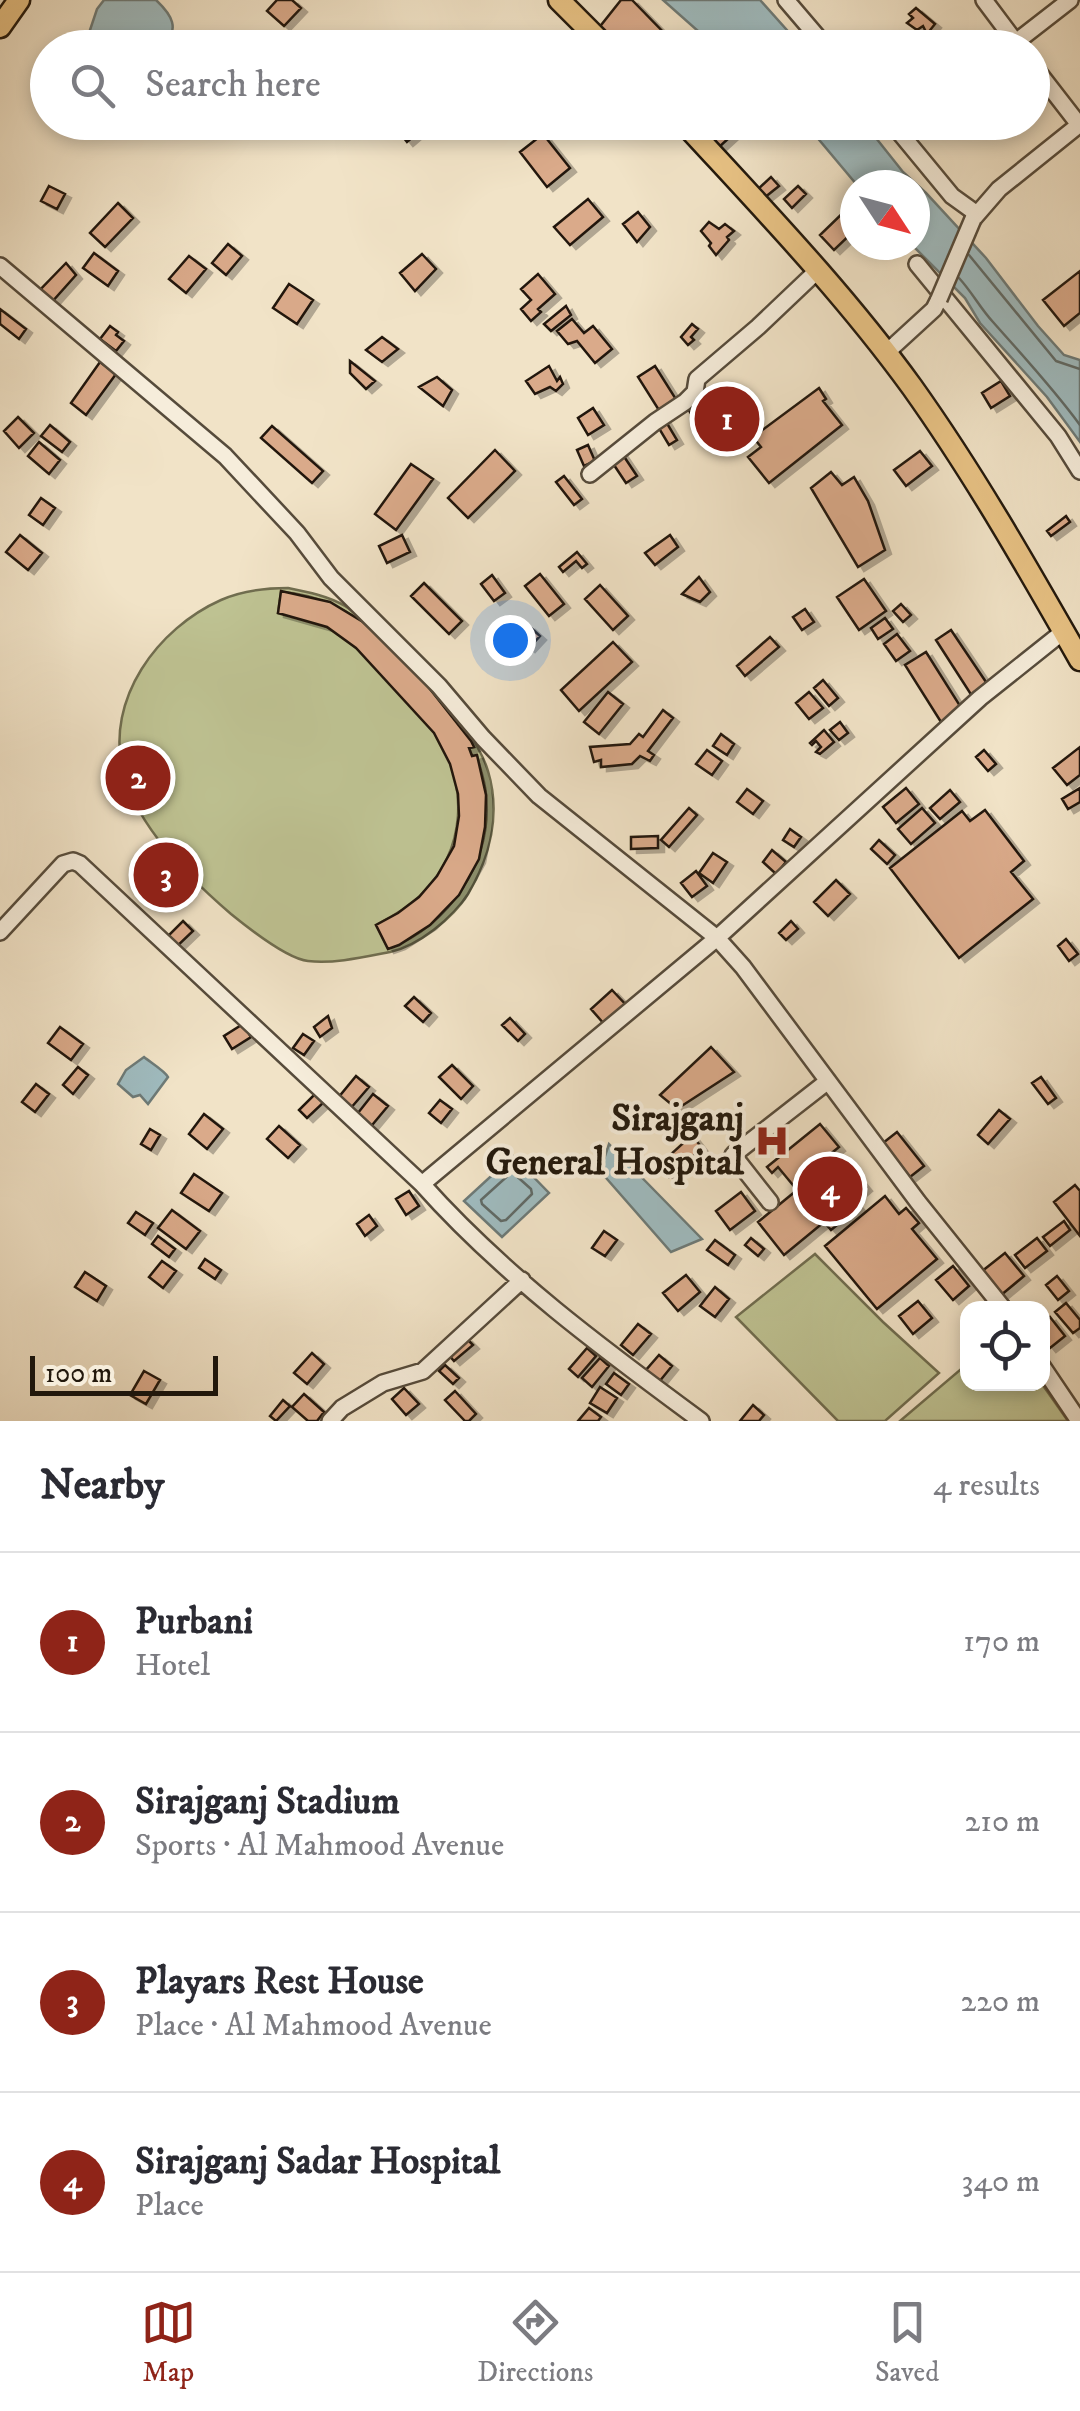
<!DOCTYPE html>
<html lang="en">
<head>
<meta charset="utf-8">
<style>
	:root { --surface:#fff; --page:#f7f7f7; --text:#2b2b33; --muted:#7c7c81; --line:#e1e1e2; --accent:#8f2418 }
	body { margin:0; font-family:"IM FELL DW Pica",serif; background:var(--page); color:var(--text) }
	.controls { position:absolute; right:30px; bottom:30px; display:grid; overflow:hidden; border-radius:20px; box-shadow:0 5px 15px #0003 }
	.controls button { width:90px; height:90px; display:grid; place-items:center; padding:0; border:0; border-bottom:2px solid var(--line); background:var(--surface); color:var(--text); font:50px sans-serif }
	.compass { position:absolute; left:840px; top:170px; width:90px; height:90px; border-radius:50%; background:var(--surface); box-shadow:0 5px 15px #0003; rotate:126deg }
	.scale { position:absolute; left:30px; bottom:25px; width:188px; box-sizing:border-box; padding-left:10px; border:5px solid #22180c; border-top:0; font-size:28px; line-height:35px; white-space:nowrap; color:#22180c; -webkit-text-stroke:8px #f6eddb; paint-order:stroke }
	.you { position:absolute; left:510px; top:640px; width:35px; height:35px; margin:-25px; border:8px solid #fff; border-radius:50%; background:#1a73e8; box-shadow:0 0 0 15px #1a73e833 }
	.badge { display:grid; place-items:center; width:65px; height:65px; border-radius:50%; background:var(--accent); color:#fff; font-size:32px; font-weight:700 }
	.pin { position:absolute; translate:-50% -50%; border:5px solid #fff; box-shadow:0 2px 10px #0006 }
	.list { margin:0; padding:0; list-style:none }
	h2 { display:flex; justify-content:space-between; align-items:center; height:130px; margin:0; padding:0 40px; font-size:42px }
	h2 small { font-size:32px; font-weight:400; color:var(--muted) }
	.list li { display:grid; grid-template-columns:65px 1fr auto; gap:30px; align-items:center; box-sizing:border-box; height:180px; padding:0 40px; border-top:2px solid var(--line) }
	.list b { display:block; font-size:38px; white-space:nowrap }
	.list p { margin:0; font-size:32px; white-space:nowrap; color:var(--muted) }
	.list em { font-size:32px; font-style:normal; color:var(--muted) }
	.icon { flex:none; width:55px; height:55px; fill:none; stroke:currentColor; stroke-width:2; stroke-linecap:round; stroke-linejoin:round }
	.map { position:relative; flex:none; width:1080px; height:1421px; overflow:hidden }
	.search { position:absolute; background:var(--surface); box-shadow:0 5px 15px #0003; left:30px; right:30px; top:30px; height:110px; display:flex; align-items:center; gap:25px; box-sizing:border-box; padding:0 35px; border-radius:55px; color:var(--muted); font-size:38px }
	.sheet { height:850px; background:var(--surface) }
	nav { display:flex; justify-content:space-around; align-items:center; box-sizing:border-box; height:140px; border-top:2px solid var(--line); background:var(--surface); font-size:28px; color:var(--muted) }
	nav a { display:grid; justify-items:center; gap:5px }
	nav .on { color:var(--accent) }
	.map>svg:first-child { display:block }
	.green { fill:#bec292; stroke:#706d4f; stroke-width:2.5; fill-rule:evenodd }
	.water { fill:#9fbbbf; stroke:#6d7a77; stroke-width:2.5 }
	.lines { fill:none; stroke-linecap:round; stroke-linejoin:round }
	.shore { stroke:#606a66; stroke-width:2.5 }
	.building { fill:#daaa8a; stroke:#22180c; stroke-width:2.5; filter:url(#shadow) }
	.minor-casing { stroke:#564b3b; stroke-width:20 }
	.major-casing { stroke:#22180c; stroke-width:25 }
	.minor { stroke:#f6eddb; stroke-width:15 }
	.major { stroke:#e8c284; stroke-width:20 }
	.minor-bridge-casing { stroke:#564b3b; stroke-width:20; stroke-linecap:butt }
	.minor-bridge { stroke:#f6eddb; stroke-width:15 }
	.labels { text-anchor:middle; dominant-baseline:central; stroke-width:8; stroke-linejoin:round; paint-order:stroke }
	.poi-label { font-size:38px; font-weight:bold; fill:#22180c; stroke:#f6eddb; text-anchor:end }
</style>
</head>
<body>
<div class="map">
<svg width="1080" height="1421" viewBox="0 0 1080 1421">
	<defs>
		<filter id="shadow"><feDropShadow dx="6" dy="4" stdDeviation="0" flood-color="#0004"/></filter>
	</defs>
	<rect width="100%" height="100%" fill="#f1e3c7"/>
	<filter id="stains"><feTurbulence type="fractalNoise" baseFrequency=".002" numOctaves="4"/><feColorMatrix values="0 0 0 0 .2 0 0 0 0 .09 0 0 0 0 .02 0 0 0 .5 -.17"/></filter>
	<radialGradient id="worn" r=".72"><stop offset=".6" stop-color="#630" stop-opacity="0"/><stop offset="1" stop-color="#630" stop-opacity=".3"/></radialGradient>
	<path class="green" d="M 288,588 C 308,592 328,596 345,606 C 388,633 474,724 488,771 C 501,814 490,857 468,894 C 453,918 418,946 390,952 C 364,957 334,964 308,961 C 288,959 247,927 231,914 C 189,878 136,826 123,771 C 105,699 158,628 221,600 C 241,591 267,588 288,588 ZM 281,592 C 368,597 422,679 471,741 L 474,747 L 469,748 L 472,756 L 477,756 C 480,768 485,781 486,794 C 493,861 450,925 388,949 L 376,925 C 392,917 408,908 421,895 C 466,850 470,785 434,732 C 425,720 413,709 403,698 C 380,672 354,639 323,625 C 309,619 293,616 278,613 Z
		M 815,1254 L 883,1322 L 939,1373 L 885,1421 L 838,1421 L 736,1317 Z
		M 967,1364 L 968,1384 L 1042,1384 L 1068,1421 L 900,1421 Z"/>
	<path class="water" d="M 104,0 L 156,0 C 172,15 180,28 164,47 L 104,47 L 90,30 L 97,9 Z
		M 663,0 L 760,0 L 802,47 L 716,47 Z
		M 805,123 L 864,123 L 903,172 L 926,193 L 986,258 L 1038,326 L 1064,355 L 1080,360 L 1080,442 L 1047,397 L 980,323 L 965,298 L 912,245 L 915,245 L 915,185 L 857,185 Z
		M 144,1057 C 150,1062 165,1071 168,1077 L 148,1104 L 140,1095 L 133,1097 L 118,1084 L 126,1070 Z
		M 609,1144 L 702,1239 L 671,1252 L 600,1171 Z
		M 513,1156 L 549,1193 L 502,1237 L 464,1201 Z"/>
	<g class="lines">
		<path class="shore" d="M 969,255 L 1056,361 L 1080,369
			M 959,278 C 972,292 980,308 993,322 C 1023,356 1053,388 1080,425
			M 512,1172 L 531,1189 L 532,1194 L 506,1220 L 501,1221 L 482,1204 L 481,1200 Z"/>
	</g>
	<path class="building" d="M 277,0 L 292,0 L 301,8 L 284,26 L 267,11 Z
		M 621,0 L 632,0 L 670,39 L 662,48 L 617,48 L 598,29 Z
		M 916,8 L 935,24 L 927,34 L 923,26 L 917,30 L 907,23 L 913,18 L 909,14 Z
		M 403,122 L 417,122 L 422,129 L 407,142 L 396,128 Z
		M 727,122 L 739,122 L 742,126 L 718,148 L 710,140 Z
		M 543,134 L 570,168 L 547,187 L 520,152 Z
		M 771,177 L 779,186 L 764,198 L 757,190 Z
		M 49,186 L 65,194 L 57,209 L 41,201 Z
		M 798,186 L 806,194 L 792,208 L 784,199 Z
		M 588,199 L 603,217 L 570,245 L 554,227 Z
		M 118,203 L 133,218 L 105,247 L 90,233 Z
		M 849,207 L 855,212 L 855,230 L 834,250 L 820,235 Z
		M 638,212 L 650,227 L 637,242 L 623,224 Z
		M 709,222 L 719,229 L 725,224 L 734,231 L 727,237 L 729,240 L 716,255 L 709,246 L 711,243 L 701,231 Z
		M 228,244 L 242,256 L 226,275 L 212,263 Z
		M 94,253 L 118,271 L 108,286 L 83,268 Z
		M 422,254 L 436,269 L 415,291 L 400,273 Z
		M 189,256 L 206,269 L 186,293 L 169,279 Z
		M 66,263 L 76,275 L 51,303 L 38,292 Z
		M 1080,271 L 1080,313 L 1064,326 L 1043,300 Z
		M 538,274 L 555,294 L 538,309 L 541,312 L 531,321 L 521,309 L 531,300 L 521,289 Z
		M 289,284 L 313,300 L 297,324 L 273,308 Z
		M 566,306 L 571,315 L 551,331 L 544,324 Z
		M 0,309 L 26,329 L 19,339 L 0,324 Z
		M 572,319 L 584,333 L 593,326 L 612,349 L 595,363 L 577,341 L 568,344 L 557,331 Z
		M 692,324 L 698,329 L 691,337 L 694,340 L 688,345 L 681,337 Z
		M 110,326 L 118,332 L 116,335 L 124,341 L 116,351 L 100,339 Z
		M 382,337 L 398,349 L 382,362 L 366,350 Z
		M 350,361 L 375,381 L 366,389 L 350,373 Z
		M 100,362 L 116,374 L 86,415 L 71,403 Z
		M 549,366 L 557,381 L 560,377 L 563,384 L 556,391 L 550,387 L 535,394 L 526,381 Z
		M 655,366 L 679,404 L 662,415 L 638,377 Z
		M 437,377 L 452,390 L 443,406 L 419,387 Z
		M 1001,381 L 1010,396 L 991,408 L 982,393 Z
		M 819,388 L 826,399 L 823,401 L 842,425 L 769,483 L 748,457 L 761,447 L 753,437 Z
		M 695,397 L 711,417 L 699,426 L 686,406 Z
		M 593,408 L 604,425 L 588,435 L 578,418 Z
		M 18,417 L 34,433 L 19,448 L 4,431 Z
		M 665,420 L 677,440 L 669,445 L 657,425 Z
		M 50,425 L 70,442 L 62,452 L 41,436 Z
		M 272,426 L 323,471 L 312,483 L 261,438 Z
		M 39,442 L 60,460 L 49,474 L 28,456 Z
		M 588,445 L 595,461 L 584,466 L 577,450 Z
		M 495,450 L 515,471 L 468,518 L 448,498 Z
		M 920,451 L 932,466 L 906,486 L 894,470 Z
		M 621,452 L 637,476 L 626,483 L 610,459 Z
		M 411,464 L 433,479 L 396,530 L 375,514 Z
		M 831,472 L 842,485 L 854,477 L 868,501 L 885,550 L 858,567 L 811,488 Z
		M 564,476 L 582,499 L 574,505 L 556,482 Z
		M 41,498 L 55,508 L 43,525 L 29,515 Z
		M 1066,516 L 1070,522 L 1051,536 L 1047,531 Z
		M 20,535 L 42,553 L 28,570 L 6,552 Z
		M 402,535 L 410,552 L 387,563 L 379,546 Z
		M 670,535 L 678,547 L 655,565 L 645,553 Z
		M 577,552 L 587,564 L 582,568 L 576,561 L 563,572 L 559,567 Z
		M 540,574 L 564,604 L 549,616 L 525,586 Z
		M 492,575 L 505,593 L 494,601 L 481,584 Z
		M 699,577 L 710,592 L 700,602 L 682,594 Z
		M 864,579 L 886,611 L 859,630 L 837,597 Z
		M 424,583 L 462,621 L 449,634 L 411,596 Z
		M 600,585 L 628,616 L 613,630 L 585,599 Z
		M 281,591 L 330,602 L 363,622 L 415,670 L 471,741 L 474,747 L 469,748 L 472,756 L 477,755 L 486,795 L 485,827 L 479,859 L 459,895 L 430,925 L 399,945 L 388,949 L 376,925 L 398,913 L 419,897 L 437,876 L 454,846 L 459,816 L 458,794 L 450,764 L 434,733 L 356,648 L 327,627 L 278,613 Z
		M 901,604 L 911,615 L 903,622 L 893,611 Z
		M 805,609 L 814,622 L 802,630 L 793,617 Z
		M 885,618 L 893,629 L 878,639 L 871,628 Z
		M 529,626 L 540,636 L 529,648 L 518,638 Z
		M 951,630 L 988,685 L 972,696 L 936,640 Z
		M 897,634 L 910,651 L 896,661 L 884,644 Z
		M 770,637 L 779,647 L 745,676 L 737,666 Z
		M 613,642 L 632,662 L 579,711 L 561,690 Z
		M 926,652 L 962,709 L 941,722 L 905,665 Z
		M 823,680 L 838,698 L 829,706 L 814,688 Z
		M 608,692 L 623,704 L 599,734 L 584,722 Z
		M 809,692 L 823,708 L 809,719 L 796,703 Z
		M 663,710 L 673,718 L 648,751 L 654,755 L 650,761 L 640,756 L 632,764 L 601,767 L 601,760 L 594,762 L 590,747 L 630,744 L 639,734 L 643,737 Z
		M 840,722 L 848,733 L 839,740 L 830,730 Z
		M 824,730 L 834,742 L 820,754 L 816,752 L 821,747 L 816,741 L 812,745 L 810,743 Z
		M 721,734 L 734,744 L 727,755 L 713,746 Z
		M 1080,747 L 1080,775 L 1067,785 L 1053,768 Z
		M 707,750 L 722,761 L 712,775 L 696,764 Z
		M 984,750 L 996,764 L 988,771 L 976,757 Z
		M 906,788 L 919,804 L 896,823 L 883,807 Z
		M 1080,788 L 1080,802 L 1068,809 L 1062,799 Z
		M 747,789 L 763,801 L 753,814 L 737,802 Z
		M 950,790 L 960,802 L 940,819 L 930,808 Z
		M 689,808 L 697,815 L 669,847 L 661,840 Z
		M 922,808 L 935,823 L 911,844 L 898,829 Z
		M 985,810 L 1024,861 L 1011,872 L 1033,899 L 959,958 L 890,868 L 962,811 L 970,821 Z
		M 790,829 L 801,837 L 794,847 L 783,840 Z
		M 658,836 L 658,848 L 631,849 L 631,837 Z
		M 879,840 L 895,855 L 887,864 L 871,849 Z
		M 772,850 L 786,862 L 776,874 L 763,862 Z
		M 713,853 L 727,862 L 713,883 L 699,873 Z
		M 162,854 L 186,884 L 170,896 L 147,867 Z
		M 696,871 L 707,886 L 692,897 L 681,883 Z
		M 836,880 L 850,894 L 828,916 L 814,902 Z
		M 183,921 L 193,931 L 171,952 L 162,942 Z
		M 791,921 L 798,929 L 786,940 L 779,933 Z
		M 1066,939 L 1078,954 L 1069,961 L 1058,946 Z
		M 612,990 L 627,1006 L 605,1025 L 591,1009 Z
		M 414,997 L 431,1013 L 423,1022 L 405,1006 Z
		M 328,1016 L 332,1028 L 320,1037 L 314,1027 Z
		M 510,1018 L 525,1034 L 518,1041 L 502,1025 Z
		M 243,1024 L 251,1037 L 232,1049 L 224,1036 Z
		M 60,1027 L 83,1044 L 71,1060 L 48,1043 Z
		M 303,1034 L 314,1041 L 304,1055 L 293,1048 Z
		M 711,1047 L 734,1072 L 677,1109 L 660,1095 Z
		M 452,1065 L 473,1086 L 461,1099 L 439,1077 Z
		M 78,1067 L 88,1075 L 73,1094 L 63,1085 Z
		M 356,1076 L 369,1087 L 350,1109 L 338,1098 Z
		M 1041,1077 L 1056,1098 L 1048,1104 L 1032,1083 Z
		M 36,1084 L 49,1094 L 35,1112 L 22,1102 Z
		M 316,1093 L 324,1102 L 307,1118 L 299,1110 Z
		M 373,1094 L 388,1106 L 368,1130 L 354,1118 Z
		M 440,1100 L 452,1109 L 441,1123 L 429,1113 Z
		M 999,1110 L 1010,1119 L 988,1144 L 978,1135 Z
		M 204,1114 L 223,1129 L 207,1149 L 189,1134 Z
		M 820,1124 L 839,1147 L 802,1177 L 806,1182 L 839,1155 L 866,1187 L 852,1199 L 859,1207 L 831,1230 L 824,1222 L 784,1255 L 758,1222 L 797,1190 L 778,1167 L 772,1173 L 767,1167 Z
		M 279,1126 L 300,1145 L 288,1158 L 267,1139 Z
		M 150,1129 L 160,1135 L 151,1150 L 141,1144 Z
		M 897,1132 L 924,1166 L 910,1177 L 883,1143 Z
		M 692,1135 L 702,1148 L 669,1177 L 659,1165 Z
		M 194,1174 L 222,1193 L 209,1211 L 181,1193 Z
		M 1075,1185 L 1080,1191 L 1080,1236 L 1054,1202 Z
		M 409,1191 L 419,1206 L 406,1215 L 396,1199 Z
		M 741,1192 L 755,1211 L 730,1230 L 716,1211 Z
		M 885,1196 L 899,1214 L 906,1208 L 919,1223 L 912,1229 L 937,1259 L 877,1309 L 825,1246 Z
		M 172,1210 L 200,1231 L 186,1249 L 158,1228 Z
		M 136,1212 L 153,1223 L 145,1235 L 128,1223 Z
		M 369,1215 L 377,1226 L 365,1236 L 357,1224 Z
		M 1064,1221 L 1070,1230 L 1050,1246 L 1043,1237 Z
		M 604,1231 L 617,1240 L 605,1256 L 592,1248 Z
		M 158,1236 L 175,1249 L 169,1257 L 152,1244 Z
		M 751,1238 L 764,1249 L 758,1256 L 745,1245 Z
		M 1037,1238 L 1047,1251 L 1025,1268 L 1015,1255 Z
		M 715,1240 L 735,1255 L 728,1265 L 707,1250 Z
		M 1005,1253 L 1024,1276 L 1000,1296 L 981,1272 Z
		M 205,1259 L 221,1270 L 215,1279 L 199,1268 Z
		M 162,1261 L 176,1271 L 163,1288 L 149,1277 Z
		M 953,1266 L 969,1286 L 953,1300 L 936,1280 Z
		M 85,1272 L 106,1286 L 97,1301 L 75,1287 Z
		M 686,1275 L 700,1292 L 678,1311 L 663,1293 Z
		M 1057,1276 L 1069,1291 L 1058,1300 L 1046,1285 Z
		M 715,1287 L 729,1299 L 715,1317 L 700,1306 Z
		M 918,1301 L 932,1318 L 913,1334 L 899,1316 Z
		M 1066,1303 L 1080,1320 L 1080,1328 L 1073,1333 L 1055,1312 Z
		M 1050,1317 L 1065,1336 L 1050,1348 L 1042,1338 L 1042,1322 Z
		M 638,1324 L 651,1334 L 633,1355 L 621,1345 Z
		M 466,1338 L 473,1345 L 454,1361 L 448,1354 Z
		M 587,1348 L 596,1356 L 578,1377 L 569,1369 Z
		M 312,1353 L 324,1364 L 307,1384 L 294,1373 Z
		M 659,1355 L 672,1366 L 659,1382 L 646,1370 Z
		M 600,1358 L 609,1366 L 592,1387 L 582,1378 Z
		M 445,1365 L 459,1378 L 453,1384 L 439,1371 Z
		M 144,1371 L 160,1380 L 146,1404 L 130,1395 Z
		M 614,1373 L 629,1384 L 621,1395 L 606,1384 Z
		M 600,1387 L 617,1398 L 607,1413 L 590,1403 Z
		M 404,1388 L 419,1404 L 406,1415 L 392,1399 Z
		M 455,1391 L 476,1414 L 469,1421 L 465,1421 L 445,1400 Z
		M 304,1394 L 324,1412 L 317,1421 L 308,1421 L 292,1407 Z
		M 283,1400 L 290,1406 L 276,1421 L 270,1416 Z
		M 753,1405 L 764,1415 L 759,1421 L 740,1421 Z
		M 589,1408 L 601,1417 L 598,1421 L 578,1421 Z"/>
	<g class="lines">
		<g class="minor-casing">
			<path id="minor" d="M 786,0 L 827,48
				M 984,0 L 1020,48
				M 1016,42 L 1070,0
				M 1032,64 L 1080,126
				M 891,122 L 952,196 L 977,214
				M 973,219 L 999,189 L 1080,124
				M 917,264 L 1058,436 L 1080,471
				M 0,266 L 225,456 L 297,533 L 331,578 L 439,686 L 483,738 L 539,796 L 717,938 L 743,967 L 918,1202 L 1003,1308
				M 886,353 L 934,309 L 939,299
				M 590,474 L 655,422 L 685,402 L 695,392 L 697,379 L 758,327 L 818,270
				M 0,932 L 63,864 L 73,861 L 80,864 L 422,1184 C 503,1275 603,1349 701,1421
				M 422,1184 L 717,938 L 980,698 L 1064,631
				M 770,1202 L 733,1155 L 828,1081
				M 1042,1366 L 1079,1421
				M 330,1421 L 342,1408 L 383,1383 L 423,1371 L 522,1280"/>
		</g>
		<g class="major-casing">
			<path id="major" d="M 559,0 L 607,48
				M 0,27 L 19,0
				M 683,122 C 762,208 843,292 912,387 C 974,474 1027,567 1080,660"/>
		</g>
		<use href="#minor" class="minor"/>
		<use href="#major" class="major"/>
		<g class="minor-bridge-casing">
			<path id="minor-bridge" d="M 939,299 L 973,219"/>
		</g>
		<use href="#minor-bridge" class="minor-bridge"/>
	</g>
	<defs>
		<g id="hospital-bare" transform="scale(2.7)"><path d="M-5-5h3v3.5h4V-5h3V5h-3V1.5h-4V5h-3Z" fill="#8f2418" stroke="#f6eddb" stroke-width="2.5" paint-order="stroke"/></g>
	</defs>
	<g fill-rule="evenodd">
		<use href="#hospital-bare" x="772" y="1141"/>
	</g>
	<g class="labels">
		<g class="poi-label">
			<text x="744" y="1119">Sirajganj<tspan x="744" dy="44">General Hospital</tspan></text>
		</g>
	</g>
	<rect width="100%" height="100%" filter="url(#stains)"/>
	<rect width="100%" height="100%" fill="url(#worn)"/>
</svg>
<div class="controls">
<button><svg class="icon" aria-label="locate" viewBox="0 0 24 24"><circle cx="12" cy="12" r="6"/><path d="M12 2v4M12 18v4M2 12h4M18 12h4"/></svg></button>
</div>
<svg class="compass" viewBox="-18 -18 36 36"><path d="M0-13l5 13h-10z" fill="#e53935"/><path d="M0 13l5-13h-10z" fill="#7c7c81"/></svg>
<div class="scale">100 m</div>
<div class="you"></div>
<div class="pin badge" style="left:727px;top:419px">1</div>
<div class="pin badge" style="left:138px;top:778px">2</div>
<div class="pin badge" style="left:166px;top:875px">3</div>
<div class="pin badge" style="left:830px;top:1189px">4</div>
<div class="search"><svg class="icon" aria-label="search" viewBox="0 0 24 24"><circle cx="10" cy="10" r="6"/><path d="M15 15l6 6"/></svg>Search here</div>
</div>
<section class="sheet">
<h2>Nearby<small>4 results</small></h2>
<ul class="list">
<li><span class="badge">1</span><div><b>Purbani</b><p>Hotel</p></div><em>170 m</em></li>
<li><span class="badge">2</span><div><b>Sirajganj Stadium</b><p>Sports · Al Mahmood Avenue</p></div><em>210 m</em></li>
<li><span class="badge">3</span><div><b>Playars Rest House</b><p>Place · Al Mahmood Avenue</p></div><em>220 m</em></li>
<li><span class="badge">4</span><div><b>Sirajganj Sadar Hospital</b><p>Place</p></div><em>340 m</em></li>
</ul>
</section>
<nav>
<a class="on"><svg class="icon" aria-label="map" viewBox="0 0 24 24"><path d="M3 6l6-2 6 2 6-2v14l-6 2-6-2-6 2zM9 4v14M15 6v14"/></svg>Map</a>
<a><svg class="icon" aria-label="directions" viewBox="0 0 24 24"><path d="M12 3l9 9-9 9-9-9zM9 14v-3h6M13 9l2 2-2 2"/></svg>Directions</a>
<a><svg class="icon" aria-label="saved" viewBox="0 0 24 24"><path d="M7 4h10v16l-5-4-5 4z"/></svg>Saved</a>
</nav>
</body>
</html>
